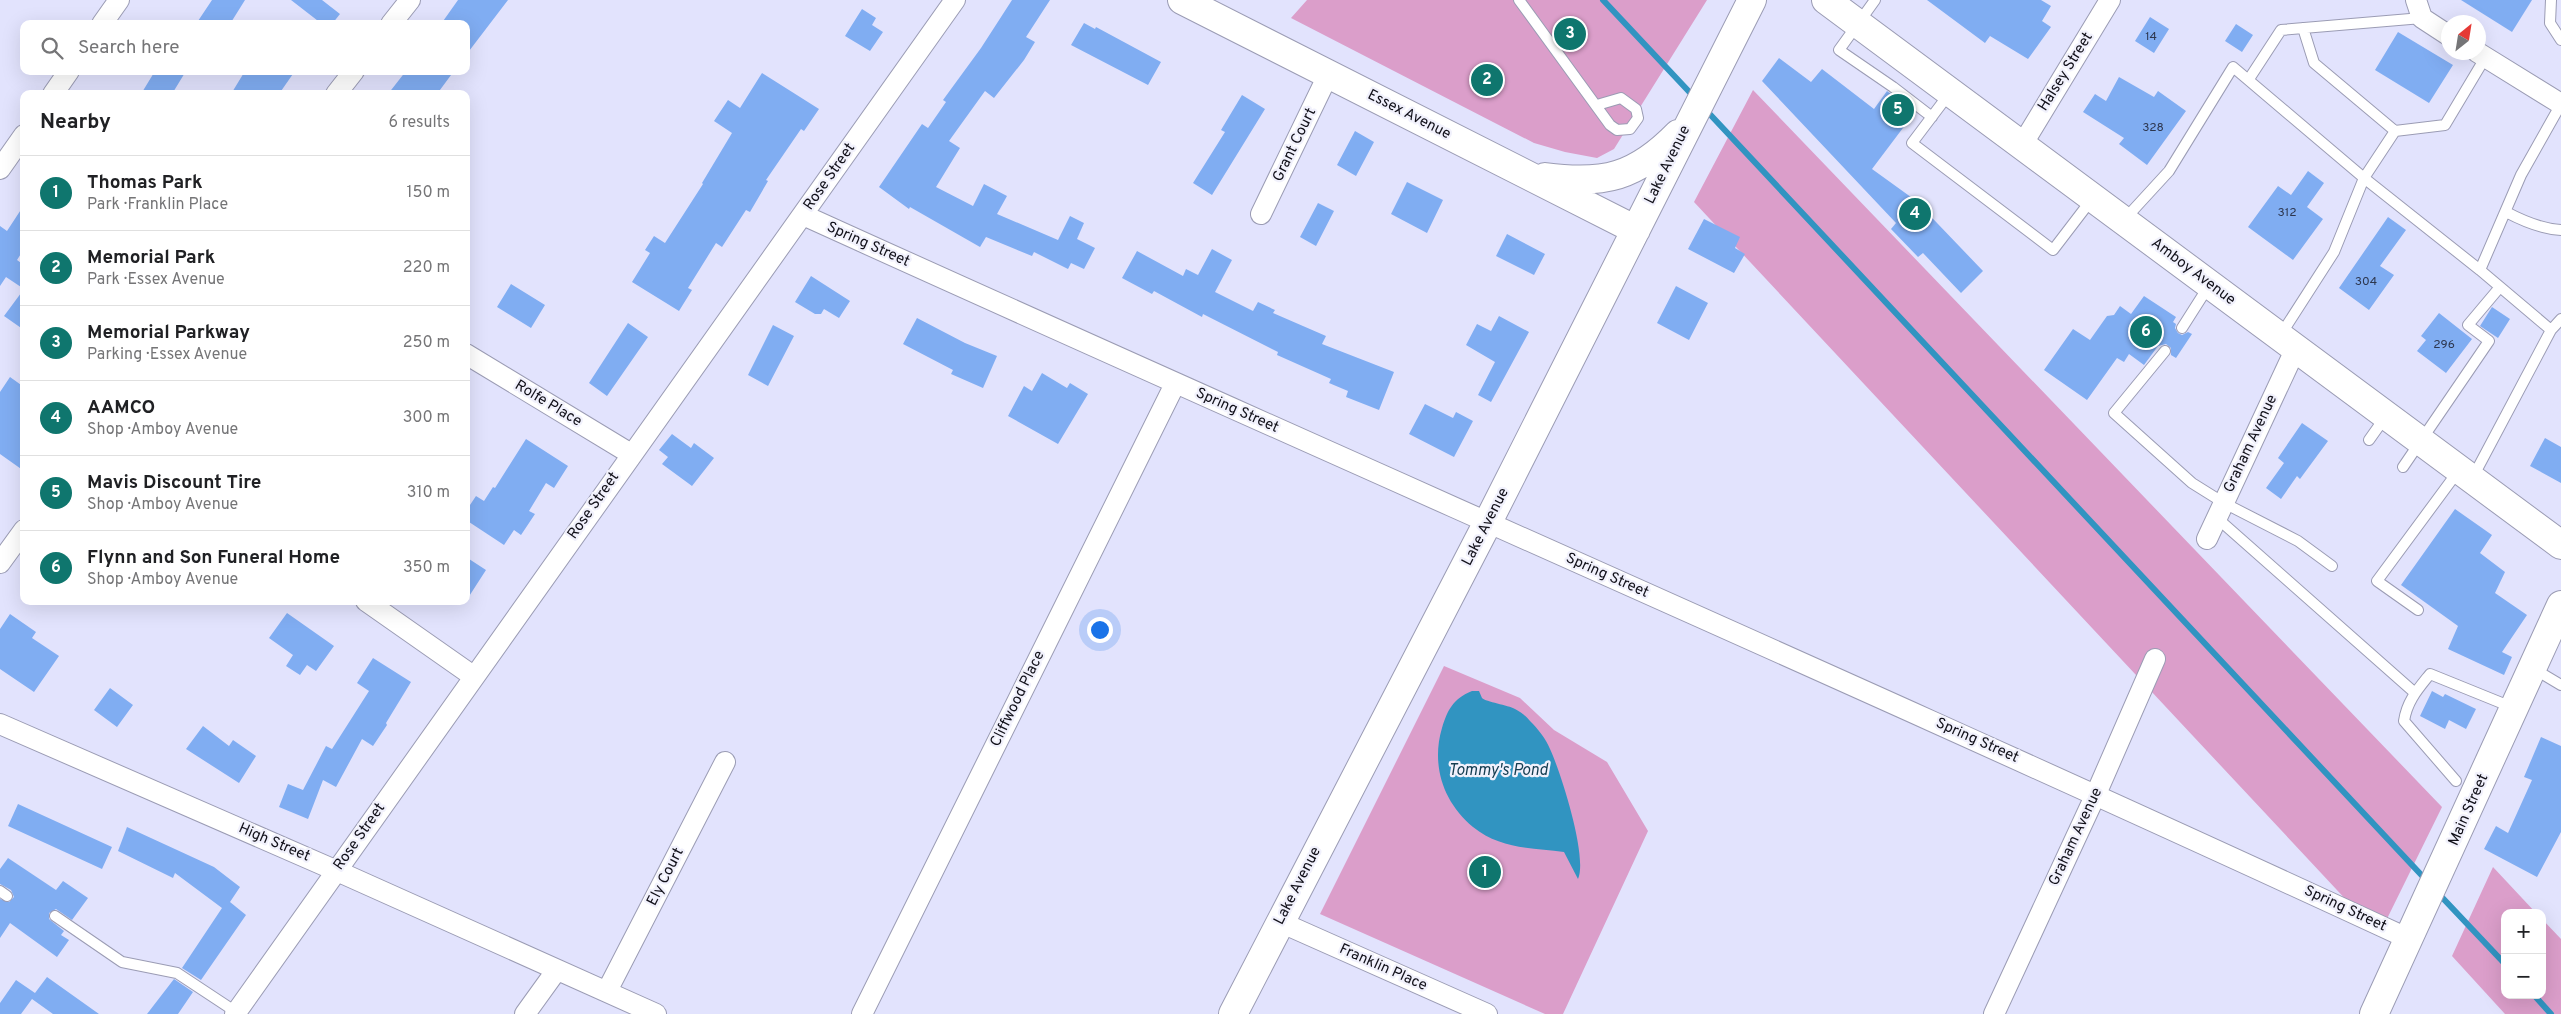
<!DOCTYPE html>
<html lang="en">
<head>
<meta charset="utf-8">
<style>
	:root { --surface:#fff; --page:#f2f2f2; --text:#202124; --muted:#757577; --line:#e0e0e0; --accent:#0f766e }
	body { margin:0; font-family:Overpass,sans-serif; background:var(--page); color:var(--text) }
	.controls { position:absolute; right:15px; bottom:15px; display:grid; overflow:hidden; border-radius:10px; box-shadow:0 5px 20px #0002 }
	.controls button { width:45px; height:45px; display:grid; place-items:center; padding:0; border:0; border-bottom:1px solid var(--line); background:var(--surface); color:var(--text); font:25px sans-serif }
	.compass { position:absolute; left:2441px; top:15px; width:45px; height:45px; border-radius:50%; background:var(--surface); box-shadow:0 5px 20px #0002; rotate:30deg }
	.you { position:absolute; left:1099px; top:629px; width:18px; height:18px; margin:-12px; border:4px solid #fff; border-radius:50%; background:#1a73e8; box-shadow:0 0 0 8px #1a73e833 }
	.badge { display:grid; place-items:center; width:32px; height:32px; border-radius:50%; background:var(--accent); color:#fff; font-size:16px; font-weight:700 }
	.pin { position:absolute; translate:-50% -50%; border:2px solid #fff; box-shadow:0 1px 5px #0006 }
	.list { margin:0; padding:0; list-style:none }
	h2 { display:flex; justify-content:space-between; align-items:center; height:65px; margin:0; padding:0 20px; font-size:21px }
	h2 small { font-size:16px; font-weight:400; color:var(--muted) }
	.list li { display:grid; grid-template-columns:32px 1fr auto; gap:15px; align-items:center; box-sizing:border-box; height:75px; padding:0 20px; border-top:1px solid var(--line) }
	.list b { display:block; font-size:19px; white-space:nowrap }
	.list p { margin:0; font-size:16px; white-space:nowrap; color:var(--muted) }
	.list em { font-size:16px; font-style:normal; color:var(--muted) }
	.icon { flex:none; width:28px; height:28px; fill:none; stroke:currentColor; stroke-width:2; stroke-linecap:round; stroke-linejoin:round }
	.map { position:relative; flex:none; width:2561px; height:1014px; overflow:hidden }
	.search { position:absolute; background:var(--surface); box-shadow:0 5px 20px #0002; left:20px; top:20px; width:450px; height:55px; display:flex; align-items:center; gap:12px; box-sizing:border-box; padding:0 18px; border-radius:10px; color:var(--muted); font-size:19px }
	.panel { position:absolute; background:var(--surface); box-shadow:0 5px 20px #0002; left:20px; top:90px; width:450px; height:515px; border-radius:10px }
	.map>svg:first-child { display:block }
	.green { fill:#db9eca }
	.water { fill:#3194c1 }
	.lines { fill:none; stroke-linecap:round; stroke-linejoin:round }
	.stream { stroke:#3194c1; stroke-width:6 }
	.building { fill:#80adf2 }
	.lane-casing { stroke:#9b9cb4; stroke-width:12 }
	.street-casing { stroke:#9b9cb4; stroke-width:22 }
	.secondary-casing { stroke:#9b9cb4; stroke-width:30 }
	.lane { stroke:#fff; stroke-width:10 }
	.street { stroke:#fff; stroke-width:20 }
	.secondary { stroke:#fff; stroke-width:28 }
	.labels { text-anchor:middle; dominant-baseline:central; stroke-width:4.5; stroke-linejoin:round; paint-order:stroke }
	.number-label { font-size:12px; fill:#2d374f }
	.street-label { font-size:15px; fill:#111019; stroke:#f1f1fc }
	.water-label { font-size:16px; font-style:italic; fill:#143d51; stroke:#f1f1fc }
</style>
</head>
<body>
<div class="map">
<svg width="2561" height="1014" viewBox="0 0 2561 1014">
	<rect width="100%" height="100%" fill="#e2e3fd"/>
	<path class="green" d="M 1307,0 L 1707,0 L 1614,149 L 1597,158 L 1565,152 L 1534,143 L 1291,18 Z
		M 1753,90 L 2442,807 L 2379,935 L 1694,202 Z
		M 1444,666 L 1520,698 L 1554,730 L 1607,762 L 1648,831 L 1563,1014 L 1545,1014 L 1320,914 Z
		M 2493,867 L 2536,913 L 2505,913 L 2505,995 L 2542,995 L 2542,919 L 2561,939 L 2561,1014 L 2505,1014 L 2452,956 Z"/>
	<path class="water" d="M 1472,691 L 1479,691 C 1480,693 1481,696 1482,698 C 1486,702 1508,705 1515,709 C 1521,712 1526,716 1530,721 C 1538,729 1546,739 1550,749 C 1561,773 1588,857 1578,879 L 1564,852 C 1532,848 1500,849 1473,827 C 1443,802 1431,765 1442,728 C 1448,709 1453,699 1472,691 Z"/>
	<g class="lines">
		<path class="stream" d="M 1603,0 L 1695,98
			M 1705,109 L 2427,881
			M 2437,892 L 2505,964
			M 2534,995 L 2551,1014"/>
	</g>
	<path class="building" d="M 212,0 L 245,0 L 230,24 L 196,24 Z
		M 291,0 L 322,0 L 340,14 L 332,24 L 322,24 Z
		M 458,0 L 508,0 L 466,55 L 466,24 L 441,24 Z
		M 1012,0 L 1050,0 L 1026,37 L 1035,42 L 1024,60 L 994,98 L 985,91 L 949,141 L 960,148 L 936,187 L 973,206 L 984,184 L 1007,196 L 997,214 L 1058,240 L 1070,216 L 1084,223 L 1077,239 L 1095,248 L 1084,269 L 1071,263 L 1068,269 L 1034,252 L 1032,256 L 986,237 L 980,247 L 910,207 L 909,209 L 879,187 L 922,124 L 928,128 L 946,102 L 943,100 L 981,48 Z
		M 1927,0 L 2041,0 L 2051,6 L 2042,21 L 2051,27 L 2028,59 L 1990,36 L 1985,43 Z
		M 2461,0 L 2532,0 L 2512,32 Z
		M 862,9 L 876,18 L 872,25 L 883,32 L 870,51 L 845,36 Z
		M 2150,17 L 2169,29 L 2154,53 L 2135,41 Z
		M 1084,23 L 1095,29 L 1096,27 L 1161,62 L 1148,85 L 1071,45 Z
		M 2236,24 L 2253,35 L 2242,52 L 2225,41 Z
		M 2398,32 L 2453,65 L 2429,103 L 2375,70 Z
		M 1779,58 L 1811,82 L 1822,69 L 1874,109 L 1887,91 L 1915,112 L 1872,169 L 1915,200 L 1983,271 L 1961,293 L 1923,253 L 1918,257 L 1891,229 L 1896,223 L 1762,81 Z
		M 155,71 L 186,71 L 172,94 L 141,94 Z
		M 245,71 L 295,71 L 279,94 L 231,94 Z
		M 406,71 L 454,71 L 437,94 L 388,94 Z
		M 762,73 L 819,109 L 804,131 L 801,129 L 766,180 L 768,181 L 750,212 L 746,210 L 722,247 L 716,243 L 688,288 L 692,290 L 679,311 L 632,282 L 650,253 L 645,250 L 654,236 L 665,243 L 703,184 L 702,183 L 732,133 L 714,121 L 728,100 L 740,108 Z
		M 2119,77 L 2154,97 L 2158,91 L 2186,111 L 2147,165 L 2119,144 L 2124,138 L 2083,112 L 2095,94 L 2106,101 Z
		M 1242,95 L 1265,109 L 1212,195 L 1193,183 L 1225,132 L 1221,130 Z
		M 1355,131 L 1374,142 L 1356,176 L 1337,165 Z
		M 2308,171 L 2324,183 L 2307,207 L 2323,219 L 2293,260 L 2248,227 L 2278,186 L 2291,195 Z
		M 1407,182 L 1443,200 L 1427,233 L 1391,214 Z
		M 1318,203 L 1334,211 L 1316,246 L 1300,237 Z
		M 24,205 L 24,249 L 17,260 L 24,265 L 24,330 L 4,316 L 24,289 L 6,277 L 0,286 L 0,226 L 7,231 Z
		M 2388,217 L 2406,230 L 2380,266 L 2394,275 L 2369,310 L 2339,288 Z
		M 1704,219 L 1740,237 L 1735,248 L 1745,254 L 1734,273 L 1688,249 Z
		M 1507,234 L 1545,254 L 1534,275 L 1496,256 Z
		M 1212,249 L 1232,260 L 1215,292 L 1253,311 L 1258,302 L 1275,310 L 1273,313 L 1326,336 L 1322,344 L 1394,372 L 1379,410 L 1346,397 L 1348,391 L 1329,383 L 1331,379 L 1277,355 L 1278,352 L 1203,314 L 1202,317 L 1154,291 L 1152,294 L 1122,278 L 1137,251 L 1183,276 L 1186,269 L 1198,275 Z
		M 811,276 L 850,301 L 839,318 L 824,309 L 821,314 L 815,314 L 795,302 Z
		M 511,284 L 545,305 L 531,328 L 497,307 Z
		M 1676,286 L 1708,303 L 1689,340 L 1657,323 Z
		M 2144,296 L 2176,317 L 2173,322 L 2176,324 L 2175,328 L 2178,333 L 2182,335 L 2188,332 L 2192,334 L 2176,358 L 2171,355 L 2171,348 L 2166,344 L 2158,346 L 2144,365 L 2129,354 L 2124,362 L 2117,358 L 2087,400 L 2044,370 L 2073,329 L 2090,340 L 2107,316 L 2114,315 L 2120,306 L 2131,314 Z
		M 2492,307 L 2510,319 L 2498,338 L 2480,326 Z
		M 2439,313 L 2472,339 L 2446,373 L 2417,351 L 2426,340 L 2421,336 Z
		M 1499,316 L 1529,332 L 1491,402 L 1478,395 L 1495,362 L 1466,345 L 1477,324 L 1491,331 Z
		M 917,318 L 965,343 L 997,356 L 983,388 L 951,374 L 953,370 L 903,344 Z
		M 628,323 L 648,337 L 607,396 L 589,383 Z
		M 773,325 L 794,336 L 768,386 L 748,375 Z
		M 1042,373 L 1067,388 L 1070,383 L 1088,394 L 1058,444 L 1008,416 L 1024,386 L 1032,391 Z
		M 10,377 L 24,387 L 24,471 L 0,454 L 0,392 Z
		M 1425,404 L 1453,418 L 1456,412 L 1473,421 L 1454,457 L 1409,434 Z
		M 2302,423 L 2328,441 L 2300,479 L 2297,476 L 2281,499 L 2266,488 L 2284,463 L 2278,458 Z
		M 672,434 L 691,448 L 694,443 L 714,458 L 692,486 L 662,464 L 668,457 L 659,450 Z
		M 2545,438 L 2561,447 L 2561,483 L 2530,466 Z
		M 526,439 L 568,466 L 554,488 L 546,483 L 529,511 L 535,514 L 521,535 L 514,530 L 504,545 L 466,520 L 466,511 L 476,496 L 484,501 L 493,487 L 495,488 Z
		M 2455,509 L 2492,535 L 2480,553 L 2505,572 L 2495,593 L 2527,615 L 2502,652 L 2512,657 L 2504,675 L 2448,649 L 2458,626 L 2401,585 Z
		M 466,557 L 486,570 L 466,601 Z
		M 287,613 L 334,646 L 316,671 L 307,665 L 300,675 L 286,666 L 293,655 L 269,638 Z
		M 10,614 L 36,632 L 32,638 L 59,656 L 34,692 L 0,669 L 0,629 Z
		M 373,658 L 411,682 L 386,723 L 387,725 L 373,746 L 362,739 L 336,787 L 323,780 L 308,819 L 279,807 L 288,784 L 303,790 L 326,746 L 332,749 L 369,691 L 357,683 Z
		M 110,688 L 133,705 L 117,727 L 94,710 Z
		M 2432,691 L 2443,697 L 2445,694 L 2476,709 L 2466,729 L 2449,720 L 2445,729 L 2420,716 Z
		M 203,726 L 229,746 L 233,740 L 256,756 L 239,783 L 186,749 Z
		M 2541,737 L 2561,746 L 2561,832 L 2537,877 L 2484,849 L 2496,826 L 2508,833 L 2532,780 L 2524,777 Z
		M 18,804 L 112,847 L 102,869 L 8,826 Z
		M 127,827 L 214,867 L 240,887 L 230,902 L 246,915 L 201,980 L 182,968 L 222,908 L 175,873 L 173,878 L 118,851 Z
		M 8,858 L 56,890 L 63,881 L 88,898 L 72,920 L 56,909 L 49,913 L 49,919 L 64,931 L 61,935 L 69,940 L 57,957 L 10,923 L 0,938 L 0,899 L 9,902 L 14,897 L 11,890 L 0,884 L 0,869 Z
		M 47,977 L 99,1014 L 53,1014 L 32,999 L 21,1014 L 0,1014 L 0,1003 L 16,980 L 35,993 Z
		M 174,979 L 193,992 L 178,1014 L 147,1014 Z"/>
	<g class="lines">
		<g class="lane-casing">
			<path id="lane" d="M 1519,0 L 1610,125 L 1617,130 L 1630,129 L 1638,118 L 1636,109 L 1621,98 L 1597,105
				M 1875,0 L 1839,50 L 1893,87 L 1932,117
				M 2551,0 L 2550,23 L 2561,40
				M 2303,28 L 2314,63 L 2395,131 L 2445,125 L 2485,58
				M 2249,79 L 2281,30 L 2422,18
				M 1949,94 L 1912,143 L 2053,250 L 2092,199
				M 2506,212 C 2523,221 2541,229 2561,230
				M 2124,220 L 2169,171 L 2233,67 L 2364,178 L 2480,270 L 2551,330
				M 2480,270 L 2521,175 L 2561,104
				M 2182,328 L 2210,284
				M 2280,336 L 2334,252 L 2364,178 L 2395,131
				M 2165,351 L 2114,413 L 2192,483 L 2224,503 L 2298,541 L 2332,566
				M 2369,440 L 2386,416
				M 2403,467 L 2489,341 L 2468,325 L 2500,287
				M 2473,477 L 2551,330 L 2561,319
				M 2217,518 L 2415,693
				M 2418,610 L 2377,581 L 2459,470
				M 2534,669 L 2561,685
				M 2456,781 L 2404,721 C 2407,701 2418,689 2430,674 L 2514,708
				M 0,891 L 7,896
				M 55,916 L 122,962 L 177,973 L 236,1012"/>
		</g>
		<g class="street-casing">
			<path id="street" d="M 2416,0 L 2422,18 L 2448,35
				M 102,24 L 119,0
				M 391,24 L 410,0
				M 2477,52 L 2561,104
				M 53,94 L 69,71
				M 336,94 L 354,71
				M 2022,145 L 2110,0
				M 0,169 L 24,135
				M 1261,214 L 1328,75
				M 803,215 C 1338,458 1876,692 2409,939
				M 466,354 L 631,454
				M 2207,539 L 2296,348
				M 0,563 L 24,530
				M 366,601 L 473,676
				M 0,724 L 337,871 L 656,1014
				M 1280,922 L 1487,1014
				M 607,991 L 725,762
				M 235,1014 L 955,0
				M 525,1014 L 556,971
				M 862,1014 L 1175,384
				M 1994,1014 L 2096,794 L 2155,659"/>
		</g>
		<g class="secondary-casing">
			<path id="secondary" d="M 1182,0 L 1636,230
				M 1826,0 L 2561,545
				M 1545,177 C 1604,185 1636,177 1678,134
				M 1233,1014 L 1488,522 L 1752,0
				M 2374,1014 L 2561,605"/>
		</g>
		<use href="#lane" class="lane"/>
		<use href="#street" class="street"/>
		<use href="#secondary" class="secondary"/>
	</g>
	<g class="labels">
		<g class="number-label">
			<text x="2151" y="37">14</text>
			<text x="2153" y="128">328</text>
			<text x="2287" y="213">312</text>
			<text x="2366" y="282">304</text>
			<text x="2444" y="345">296</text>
		</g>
		<g class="street-label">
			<text transform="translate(2066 72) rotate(-58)">Halsey Street</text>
			<text transform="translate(1409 115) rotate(27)">Essex Avenue</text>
			<text transform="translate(1295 145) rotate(-64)">Grant Court</text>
			<text transform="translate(1668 165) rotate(-64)">Lake Avenue</text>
			<text transform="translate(830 177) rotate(-55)">Rose Street</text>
			<text transform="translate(868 245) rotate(24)">Spring Street</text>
			<text transform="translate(2193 272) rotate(37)">Amboy Avenue</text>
			<text transform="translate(548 404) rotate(31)">Rolfe Place</text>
			<text transform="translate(1237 411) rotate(24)">Spring Street</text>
			<text transform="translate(2251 444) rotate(-65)">Graham Avenue</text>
			<text transform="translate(594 506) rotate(-55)">Rose Street</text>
			<text transform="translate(1486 527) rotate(-63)">Lake Avenue</text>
			<text transform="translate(1607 576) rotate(24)">Spring Street</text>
			<text transform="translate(1018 699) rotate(-64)">Cliffwood Place</text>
			<text transform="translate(1977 741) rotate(24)">Spring Street</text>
			<text transform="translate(2469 810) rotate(-66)">Main Street</text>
			<text transform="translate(360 837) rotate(-55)">Rose Street</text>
			<text transform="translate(2076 837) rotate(-65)">Graham Avenue</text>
			<text transform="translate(274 843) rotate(23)">High Street</text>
			<text transform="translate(666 877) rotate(-63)">Ely Court</text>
			<text transform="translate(1298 886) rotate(-63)">Lake Avenue</text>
			<text transform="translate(2345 909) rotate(25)">Spring Street</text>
			<text transform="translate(1383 968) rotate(24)">Franklin Place</text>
		</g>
		<g class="water-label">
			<text x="1498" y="771">Tommy's Pond</text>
		</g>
	</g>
</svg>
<div class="controls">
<button>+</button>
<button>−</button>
</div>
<svg class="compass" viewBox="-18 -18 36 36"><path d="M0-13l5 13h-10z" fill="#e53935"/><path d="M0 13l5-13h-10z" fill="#757577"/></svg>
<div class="you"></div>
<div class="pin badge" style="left:1485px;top:872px">1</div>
<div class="pin badge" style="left:1487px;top:80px">2</div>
<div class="pin badge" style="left:1570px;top:34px">3</div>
<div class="pin badge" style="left:1915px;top:214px">4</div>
<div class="pin badge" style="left:1898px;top:110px">5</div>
<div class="pin badge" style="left:2146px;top:332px">6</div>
<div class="search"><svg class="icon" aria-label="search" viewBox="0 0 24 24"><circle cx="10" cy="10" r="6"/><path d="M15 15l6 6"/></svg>Search here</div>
<section class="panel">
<h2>Nearby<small>6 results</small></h2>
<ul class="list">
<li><span class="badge">1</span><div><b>Thomas Park</b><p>Park · Franklin Place</p></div><em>150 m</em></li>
<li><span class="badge">2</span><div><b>Memorial Park</b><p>Park · Essex Avenue</p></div><em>220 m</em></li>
<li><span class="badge">3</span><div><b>Memorial Parkway</b><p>Parking · Essex Avenue</p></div><em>250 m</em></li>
<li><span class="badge">4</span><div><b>AAMCO</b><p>Shop · Amboy Avenue</p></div><em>300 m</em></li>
<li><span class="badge">5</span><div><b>Mavis Discount Tire</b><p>Shop · Amboy Avenue</p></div><em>310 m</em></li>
<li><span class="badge">6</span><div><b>Flynn and Son Funeral Home</b><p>Shop · Amboy Avenue</p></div><em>350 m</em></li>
</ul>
</section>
</div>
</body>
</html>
